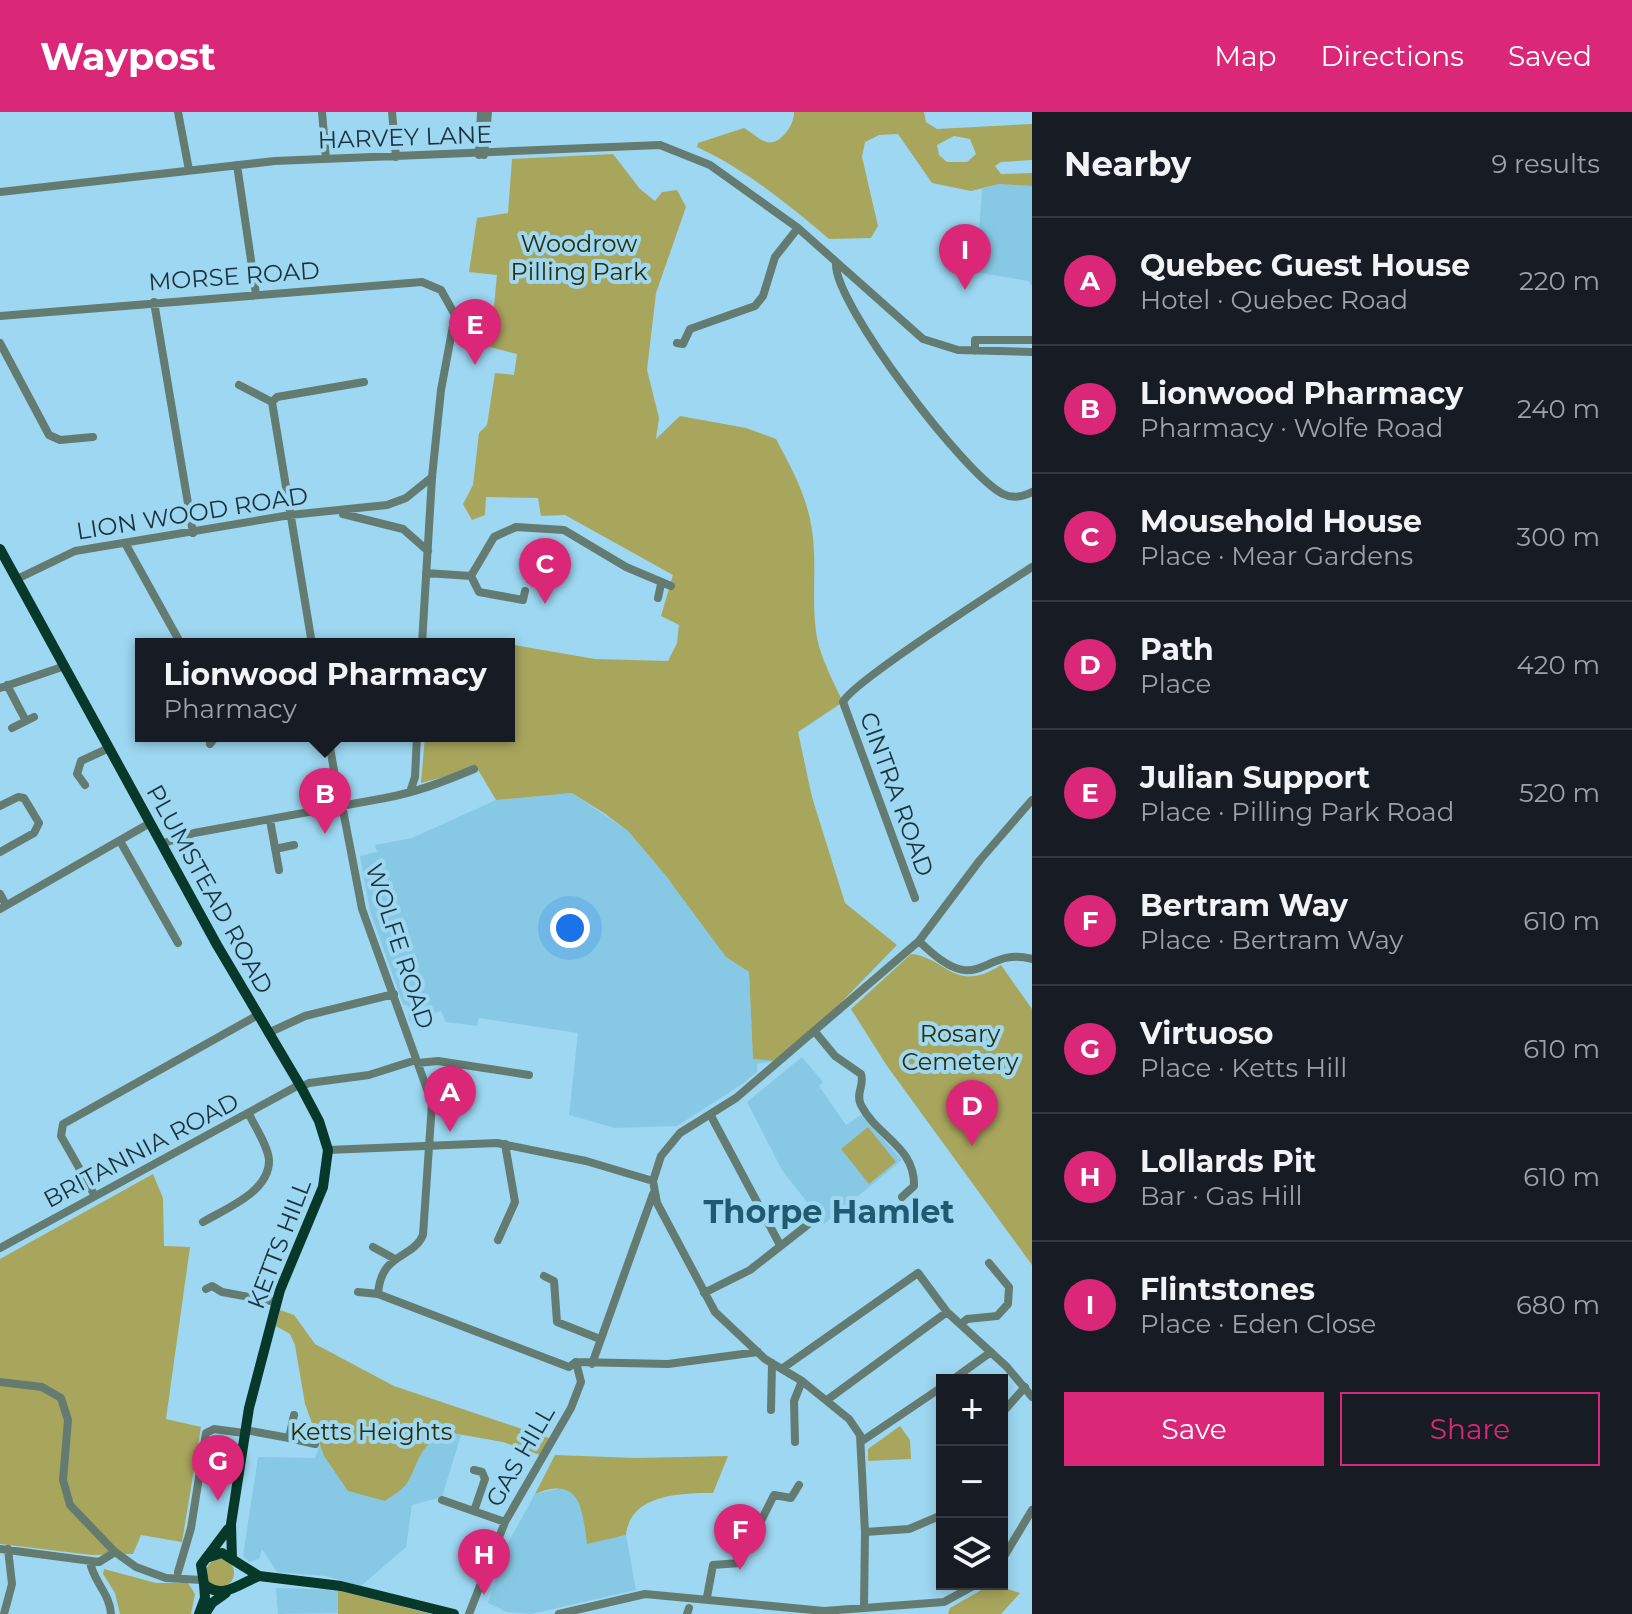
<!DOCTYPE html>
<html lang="en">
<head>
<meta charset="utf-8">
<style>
	:root { --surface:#171b24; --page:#20242c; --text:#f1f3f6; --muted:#9ea1a6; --line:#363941; --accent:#db2777 }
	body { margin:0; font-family:Montserrat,sans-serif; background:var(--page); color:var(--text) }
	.controls { position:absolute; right:24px; bottom:24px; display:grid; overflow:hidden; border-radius:0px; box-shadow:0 4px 12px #0003 }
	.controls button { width:72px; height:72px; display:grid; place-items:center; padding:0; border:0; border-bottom:2px solid var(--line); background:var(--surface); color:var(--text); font:40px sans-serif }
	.you { position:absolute; left:570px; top:816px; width:28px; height:28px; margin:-20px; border:6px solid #fff; border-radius:50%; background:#1a73e8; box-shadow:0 0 0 12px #1a73e833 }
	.badge { display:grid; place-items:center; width:52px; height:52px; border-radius:50%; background:var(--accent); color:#fff; font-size:26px; font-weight:700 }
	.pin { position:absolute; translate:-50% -66px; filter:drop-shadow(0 2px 4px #0008) }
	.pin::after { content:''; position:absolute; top:42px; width:28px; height:24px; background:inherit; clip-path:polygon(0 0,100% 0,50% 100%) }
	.popup { position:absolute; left:135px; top:526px; width:380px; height:104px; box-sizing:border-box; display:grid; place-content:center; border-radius:0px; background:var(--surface); filter:drop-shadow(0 2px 6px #0005); font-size:26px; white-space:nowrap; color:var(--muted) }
	.popup b { font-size:30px; color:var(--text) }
	.popup::after { content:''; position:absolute; left:50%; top:100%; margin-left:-16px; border:16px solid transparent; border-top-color:var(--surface) }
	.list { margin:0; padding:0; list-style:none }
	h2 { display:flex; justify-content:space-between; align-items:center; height:104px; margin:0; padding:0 32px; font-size:34px }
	h2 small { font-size:26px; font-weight:400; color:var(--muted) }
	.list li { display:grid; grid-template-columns:52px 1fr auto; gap:24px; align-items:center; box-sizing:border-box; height:128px; padding:0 32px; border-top:2px solid var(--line) }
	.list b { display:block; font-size:30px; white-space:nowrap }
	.list p { margin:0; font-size:26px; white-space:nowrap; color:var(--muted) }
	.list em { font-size:26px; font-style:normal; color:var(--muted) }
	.actions { display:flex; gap:16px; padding:24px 32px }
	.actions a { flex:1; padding:18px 0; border:2px solid var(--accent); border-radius:0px; text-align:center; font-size:28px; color:var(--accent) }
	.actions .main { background:var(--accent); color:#fff }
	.icon { flex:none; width:44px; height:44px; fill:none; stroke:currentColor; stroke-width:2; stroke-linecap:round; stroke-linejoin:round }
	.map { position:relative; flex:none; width:1032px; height:1502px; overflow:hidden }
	header { display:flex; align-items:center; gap:48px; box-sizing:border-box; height:112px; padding:0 40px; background:var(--accent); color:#fff }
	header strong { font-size:38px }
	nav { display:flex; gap:44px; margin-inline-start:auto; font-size:28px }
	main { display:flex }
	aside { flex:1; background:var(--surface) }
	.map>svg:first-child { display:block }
	.built { fill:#87c9e5 }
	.green { fill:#a8a65d; fill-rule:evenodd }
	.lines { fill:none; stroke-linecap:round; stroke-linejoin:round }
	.minor { stroke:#647b71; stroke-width:8 }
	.major { stroke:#063929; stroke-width:10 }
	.labels { text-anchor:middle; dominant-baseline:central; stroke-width:8; stroke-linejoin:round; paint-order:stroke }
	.street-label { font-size:24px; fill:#1a323c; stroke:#9dd7f1 }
	.park-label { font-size:24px; fill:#2e2d04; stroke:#9dd7f1 }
	.district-label { font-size:32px; font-weight:bold; fill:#1f5a70; stroke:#9dd7f1 }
</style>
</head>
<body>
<header>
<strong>Waypost</strong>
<nav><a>Map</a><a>Directions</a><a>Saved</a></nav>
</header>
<main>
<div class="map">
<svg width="1032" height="1502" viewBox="0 0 1032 1502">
	<rect width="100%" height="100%" fill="#9dd7f1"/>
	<path class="built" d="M 998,72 L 1032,74 L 1032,174 L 1028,169 L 976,160 L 982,77 Z
		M 572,681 L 628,719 L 699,804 L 726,845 L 749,860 L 753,947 L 775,949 L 757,952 L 757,960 L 744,971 L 677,1014 L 615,1016 L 569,1003 L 578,921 L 479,906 L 477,914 L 446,910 L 441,899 L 409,909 L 408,894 L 403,892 L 370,799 L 360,744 L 377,740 L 375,733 L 412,726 L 496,688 Z
		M 802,945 L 823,970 L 819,974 L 846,1013 L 861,1003 L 902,1048 L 824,1112 L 782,1058 L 747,990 Z
		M 446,1320 L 461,1323 L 442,1385 L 412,1393 L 406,1435 L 361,1474 L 326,1464 L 277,1460 L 262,1437 L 259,1447 L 249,1450 L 243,1444 L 258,1345 L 315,1346 L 320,1332 L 324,1344 L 408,1371 L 416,1346 L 427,1332 Z
		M 562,1376 L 573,1381 L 581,1392 L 587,1431 L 626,1423 L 636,1478 L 531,1502 L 507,1500 L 488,1491 L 508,1431 L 535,1382 Z
		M 276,1476 L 338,1478 L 338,1501 L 278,1502 Z"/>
	<path class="green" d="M 794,0 L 924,0 L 926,10 L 937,17 L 1032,12 L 1032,48 L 1001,50 L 995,54 L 1001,62 L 1032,61 L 1032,74 L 999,72 L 971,79 L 932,71 L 898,22 L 879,23 L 865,30 L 862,45 L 878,114 L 871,126 L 829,127 C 789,93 745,57 697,35 L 698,31 L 744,16 C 751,20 760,28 766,30 C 781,34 795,11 794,0 ZM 954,24 L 970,27 L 976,42 L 967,50 L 947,50 L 939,43 L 937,33 Z
		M 613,42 L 640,77 L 655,89 L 662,80 L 677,78 L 686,95 L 656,181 L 647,258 L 659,306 L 656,327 L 680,304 L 746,316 L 776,327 C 790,353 804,379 810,407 C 819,447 810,487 817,526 C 822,549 833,569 843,590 L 798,620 L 812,685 L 845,791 L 897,833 L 830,902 L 775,949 L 753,947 L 749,860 L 726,845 L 666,764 L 628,719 L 604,701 L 572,681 L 496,688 L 477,656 L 421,671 L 425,624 L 509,624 L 509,541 L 514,533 L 595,547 L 668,549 L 677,531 L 679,513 L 661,504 L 673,463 L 565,403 L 541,404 L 538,386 L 486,385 L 485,403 L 472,408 L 463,392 L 473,373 L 479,321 L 487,313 L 495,261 L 514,263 L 517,242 L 490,235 L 497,163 L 469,160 L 477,106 L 508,101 L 512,47 Z
		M 911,842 C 946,845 955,883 1001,853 L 1032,897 L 1032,1153 L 887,954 L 851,897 Z
		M 868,1015 L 896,1050 L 869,1072 L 841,1037 Z
		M 153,1062 L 163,1086 L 164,1134 L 190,1135 L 166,1307 L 201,1315 L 182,1430 L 141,1423 L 133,1442 L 92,1443 L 0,1432 L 0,1147 Z
		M 280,1198 L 294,1203 L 315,1232 L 394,1274 L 552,1327 L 543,1344 L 503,1330 L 446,1320 C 419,1336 422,1342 409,1368 C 405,1377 393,1383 385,1389 L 348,1379 L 324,1344 L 305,1292 L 295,1233 L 290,1222 L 276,1214 Z
		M 900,1314 L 910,1328 L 911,1347 L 868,1349 L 868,1337 Z
		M 555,1343 L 635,1346 L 728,1344 L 713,1381 C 681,1381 630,1382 626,1423 L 587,1432 C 582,1397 581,1363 535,1382 Z
		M206 1461a14 14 0 1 1 28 0a14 14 0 1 1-28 0Z
		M 104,1457 L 156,1471 L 188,1471 L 195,1482 L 191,1502 L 120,1502 L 115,1481 L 103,1462 Z
		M 992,1472 L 1020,1481 L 1001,1502 L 948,1502 L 950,1496 Z
		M 338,1478 L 431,1502 L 338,1502 Z"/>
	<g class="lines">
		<path class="minor" d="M 178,0 L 189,58
			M 322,0 L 326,47
			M 392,0 L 396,45
			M 479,43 L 481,0
			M 484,43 L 488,0
			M 237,53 L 256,182
			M 0,80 L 275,49 L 660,33 L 710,53 L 798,116 L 923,227 L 958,238 L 1032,240
			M 836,153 C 836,194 965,363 1003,382 C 1013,387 1022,385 1032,380
			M 154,190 L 193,421
			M 0,204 L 422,170 L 441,178 L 455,203 L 441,278 L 432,365 L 422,532
			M 0,231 L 49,323 L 60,328 L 93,325
			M 677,231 L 683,232 L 690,217 L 755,194 L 763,184 L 775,145 L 798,116
			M 975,239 L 975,228 L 1032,228
			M 239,273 L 272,290
			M 343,402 L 403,417 L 428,439
			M 125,431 L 181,532
			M 426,461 L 471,464 L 494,425 L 516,415 L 564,418 L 626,455 L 671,474
			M 471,464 L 479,480 L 523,488 L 525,479
			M 17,467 L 75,439 L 290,403 L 387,393 L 406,386 L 432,365
			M 658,486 L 661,472
			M 312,532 L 272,290 L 277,285 L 364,270
			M 7,573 L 26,609 L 34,605
			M 0,576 L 65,554
			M 12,616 L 26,609
			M 328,624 L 340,693
			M 210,632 L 216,624
			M 85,673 L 77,662 L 81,649 L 109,636
			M 411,677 L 415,665 L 417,624
			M 342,693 L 362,797 L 432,991 L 423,1123 C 413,1147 381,1140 378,1182 L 569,1255 L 576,1250 L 668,1252 L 758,1240
			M 0,694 L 18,685 L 24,686 L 39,711 L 34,721 L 0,740
			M 270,708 L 279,758
			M 120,729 L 178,831
			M 161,732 L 194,721 L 385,686 C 417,680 443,670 474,657
			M 275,737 L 294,733
			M 0,782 L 6,793
			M 915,786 L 843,590 C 852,570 1003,474 1032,455
			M 0,797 L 150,711
			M 919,829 C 981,891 981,833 1032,847
			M 268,921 L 305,904 L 394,882
			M 816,921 L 835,944 L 861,962 C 865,973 855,982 861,993 C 877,1025 915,1034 914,1074 L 902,1085
			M 418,951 L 438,949 L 529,963
			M 301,975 L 309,971 L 369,963 L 416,948
			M 711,1004 L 780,1133
			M 328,1038 L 497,1031 L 586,1049 L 653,1069
			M 95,1084 L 61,1024 L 63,1012 L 258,903
			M 203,1110 C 225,1097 270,1080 269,1048 C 268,1034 255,1015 249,1002
			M 498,1128 L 515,1090 L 505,1032
			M 373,1135 L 393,1146
			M 0,1136 L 299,973
			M 544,1164 L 554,1169 L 557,1210 L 600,1227
			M 206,1177 L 212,1174 L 222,1180 L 276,1190
			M 358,1180 L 378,1182
			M 704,1181 L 750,1158 L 815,1107
			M 961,1212 L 967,1207 L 997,1204 L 1008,1192 L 1009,1175 L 989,1151
			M 592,1252 L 653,1082
			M 783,1256 L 918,1161 L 947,1200 L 1007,1255 L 1032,1285
			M 952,1268 L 991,1240
			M 0,1270 L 42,1275 L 61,1286 L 68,1308 L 63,1368 L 70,1393 L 115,1440 L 136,1455 L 166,1466 L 202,1468
			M 827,1288 L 947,1200
			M 771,1298 L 772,1251
			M 1002,1301 L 1025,1275
			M 245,1318 L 289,1326 L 294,1303
			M 289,1326 L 315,1332
			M 862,1329 L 942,1275
			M 795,1330 L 794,1289 L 802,1269
			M 474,1358 L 482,1360 L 485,1367 L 474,1399
			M 442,1388 L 505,1410
			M 865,1420 L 909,1417 L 942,1403
			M 0,1437 L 99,1450 L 115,1440
			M 1002,1448 L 1032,1398
			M 90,1449 C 92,1468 110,1481 111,1502
			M 178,1460 L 191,1416 L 206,1321 L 214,1317 L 244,1321
			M 707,1485 L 713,1453 L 740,1451 L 774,1383 L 791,1386 L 799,1373
			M 864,1495 L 865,1420 L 860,1323 L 849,1307 L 802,1269 L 765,1247 L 715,1200 L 657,1091 L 653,1069 L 661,1044 L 680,1021 L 736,986 L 919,829 L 980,748 L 1032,688
			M 4,1502 L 12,1472 L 8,1437
			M 469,1502 L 505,1410 L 571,1296 L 581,1270 L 576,1250
			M 559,1502 L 645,1482 L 824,1499 L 944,1490 L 977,1472
			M 687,1502 L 689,1496"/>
		<path class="major" d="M 0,437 L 217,833 L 301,975 L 319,1009 L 328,1038 L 323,1075 L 280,1178 L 249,1296 L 231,1412 L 232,1447
			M 228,1417 L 201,1453 L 204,1472 C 222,1489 240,1471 259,1464
			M 206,1446 L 222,1441 L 259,1464 L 341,1474 L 454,1502
			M 199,1502 L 205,1486 L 204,1472
			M 205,1502 L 212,1491 L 226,1481"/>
	</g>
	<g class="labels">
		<g class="street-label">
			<text transform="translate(405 25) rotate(-2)">HARVEY LANE</text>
			<text transform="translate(234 164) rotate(-4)">MORSE ROAD</text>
			<text transform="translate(192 401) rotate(-9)">LION WOOD ROAD</text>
			<text transform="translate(897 682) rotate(70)">CINTRA ROAD</text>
			<text transform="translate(210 777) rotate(61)">PLUMSTEAD ROAD</text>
			<text transform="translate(400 834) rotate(72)">WOLFE ROAD</text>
			<text transform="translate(141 1038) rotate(-28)">BRITANNIA ROAD</text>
			<text transform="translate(279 1132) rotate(-69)">KETTS HILL</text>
			<text transform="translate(520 1344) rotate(-60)">GAS HILL</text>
		</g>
		<g class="park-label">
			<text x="579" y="131">Woodrow<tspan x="579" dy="28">Pilling Park</tspan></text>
			<text x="960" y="921">Rosary<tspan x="960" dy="28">Cemetery</tspan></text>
			<text x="371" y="1319">Ketts Heights</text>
		</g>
		<g class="district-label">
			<text x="829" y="1099">Thorpe Hamlet</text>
		</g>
	</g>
</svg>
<div class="controls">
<button>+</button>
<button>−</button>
<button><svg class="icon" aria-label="layers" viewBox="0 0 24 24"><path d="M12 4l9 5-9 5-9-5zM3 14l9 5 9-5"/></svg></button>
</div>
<div class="you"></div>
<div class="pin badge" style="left:450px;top:1020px">A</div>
<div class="pin badge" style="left:325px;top:722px">B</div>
<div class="popup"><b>Lionwood Pharmacy</b>Pharmacy</div>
<div class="pin badge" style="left:545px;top:492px">C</div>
<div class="pin badge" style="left:972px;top:1034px">D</div>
<div class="pin badge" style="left:475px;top:253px">E</div>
<div class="pin badge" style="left:740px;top:1458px">F</div>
<div class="pin badge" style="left:218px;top:1389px">G</div>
<div class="pin badge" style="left:484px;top:1483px">H</div>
<div class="pin badge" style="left:965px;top:178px">I</div>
</div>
<aside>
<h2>Nearby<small>9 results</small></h2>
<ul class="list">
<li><span class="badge">A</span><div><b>Quebec Guest House</b><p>Hotel · Quebec Road</p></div><em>220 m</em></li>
<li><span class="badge">B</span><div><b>Lionwood Pharmacy</b><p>Pharmacy · Wolfe Road</p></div><em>240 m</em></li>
<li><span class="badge">C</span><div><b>Mousehold House</b><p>Place · Mear Gardens</p></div><em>300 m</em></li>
<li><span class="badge">D</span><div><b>Path</b><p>Place</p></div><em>420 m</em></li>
<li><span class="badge">E</span><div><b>Julian Support</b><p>Place · Pilling Park Road</p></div><em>520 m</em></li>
<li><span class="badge">F</span><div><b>Bertram Way</b><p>Place · Bertram Way</p></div><em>610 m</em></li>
<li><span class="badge">G</span><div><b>Virtuoso</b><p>Place · Ketts Hill</p></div><em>610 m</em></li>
<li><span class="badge">H</span><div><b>Lollards Pit</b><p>Bar · Gas Hill</p></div><em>610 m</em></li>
<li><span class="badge">I</span><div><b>Flintstones</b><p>Place · Eden Close</p></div><em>680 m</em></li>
</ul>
<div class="actions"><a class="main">Save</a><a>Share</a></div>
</aside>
</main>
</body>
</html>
